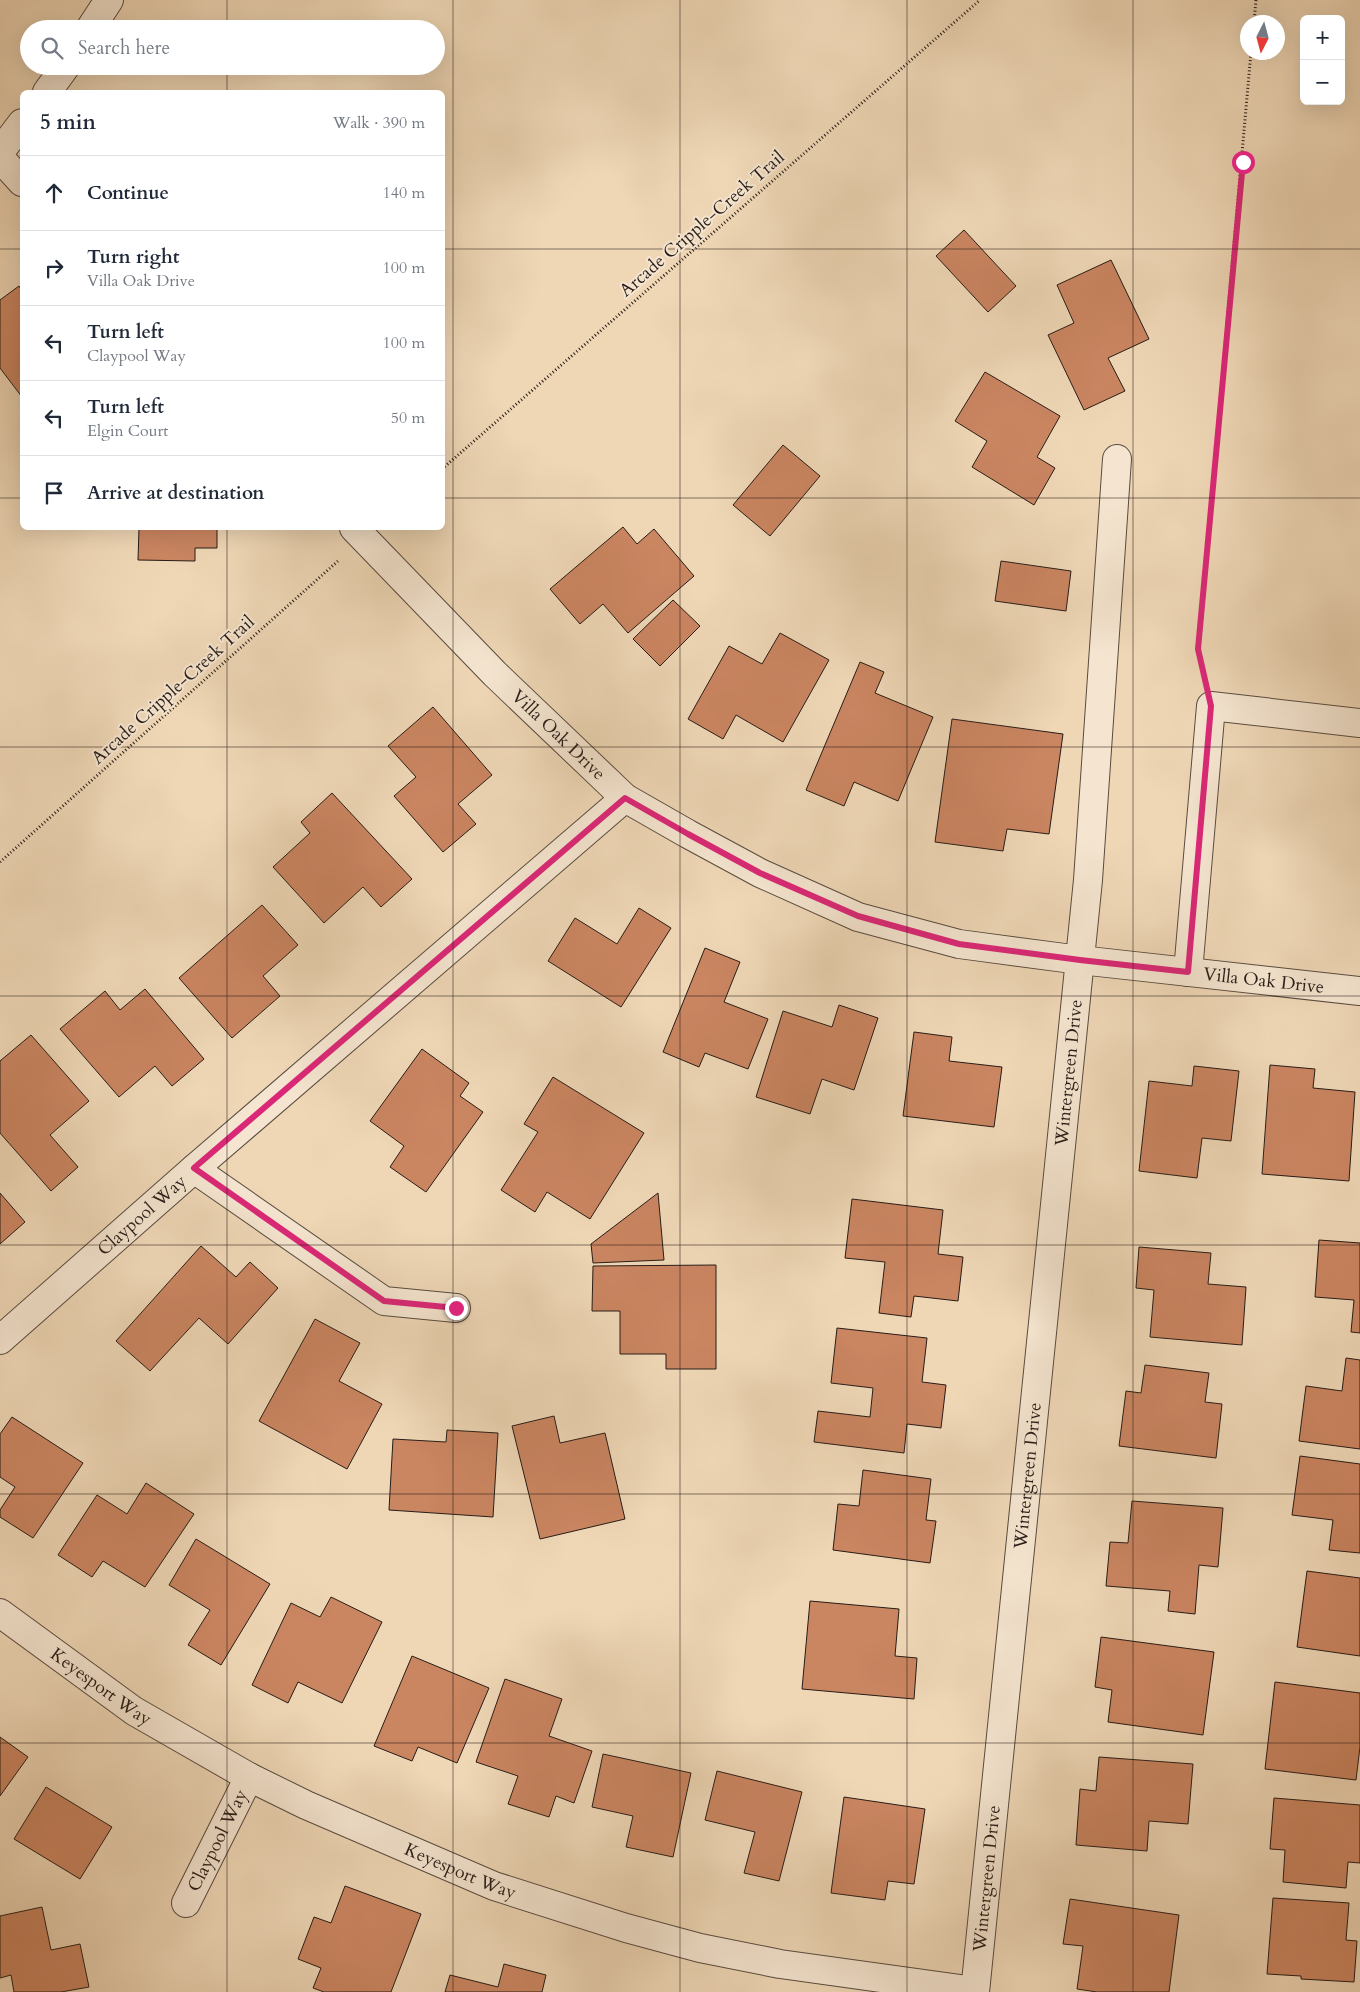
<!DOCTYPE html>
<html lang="en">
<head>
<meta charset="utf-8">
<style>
	:root { --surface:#fff; --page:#f2f2f3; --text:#1f2937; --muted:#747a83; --line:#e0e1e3 }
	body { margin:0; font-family:Cardo,serif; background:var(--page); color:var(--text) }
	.controls { position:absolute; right:15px; top:15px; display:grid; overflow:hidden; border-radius:8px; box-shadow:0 5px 20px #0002 }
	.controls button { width:45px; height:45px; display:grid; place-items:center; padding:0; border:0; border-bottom:1px solid var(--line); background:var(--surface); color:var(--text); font:25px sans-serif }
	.compass { position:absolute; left:1240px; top:15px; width:45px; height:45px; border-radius:50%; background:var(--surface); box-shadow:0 5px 20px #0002; rotate:186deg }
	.stop { position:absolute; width:15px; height:15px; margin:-11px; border:4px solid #db2777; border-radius:50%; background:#fff }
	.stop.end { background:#db2777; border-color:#fff; box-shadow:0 1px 5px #0008 }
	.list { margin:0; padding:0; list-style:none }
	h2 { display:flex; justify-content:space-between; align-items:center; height:65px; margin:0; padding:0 20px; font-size:21px }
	h2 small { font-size:16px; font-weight:400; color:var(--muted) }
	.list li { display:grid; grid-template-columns:32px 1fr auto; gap:15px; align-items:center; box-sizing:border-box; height:75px; padding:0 20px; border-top:1px solid var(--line) }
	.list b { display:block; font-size:19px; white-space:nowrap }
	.list p { margin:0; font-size:16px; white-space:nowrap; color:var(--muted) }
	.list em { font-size:16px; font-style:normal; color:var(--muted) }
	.icon { flex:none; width:28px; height:28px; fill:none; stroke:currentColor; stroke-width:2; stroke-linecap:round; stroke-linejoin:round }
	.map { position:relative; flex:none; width:1360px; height:1992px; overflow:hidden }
	.search { position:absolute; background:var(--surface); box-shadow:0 5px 20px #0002; left:20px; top:20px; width:425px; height:55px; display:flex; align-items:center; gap:12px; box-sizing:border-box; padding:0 18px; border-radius:28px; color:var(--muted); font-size:19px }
	.panel { position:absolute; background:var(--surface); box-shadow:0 5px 20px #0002; left:20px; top:90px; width:425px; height:440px; border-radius:8px }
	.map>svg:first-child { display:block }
	.building { fill:#ca8561; stroke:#271c17 }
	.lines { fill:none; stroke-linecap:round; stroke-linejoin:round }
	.minor-casing { stroke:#594b3f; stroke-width:30 }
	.path { stroke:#271c17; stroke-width:3; stroke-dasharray:1 2.5; stroke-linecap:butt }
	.minor { stroke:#f5e5d0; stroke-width:28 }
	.route { stroke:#db2777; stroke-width:6 }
	.grid { fill:none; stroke:#271c17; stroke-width:1; stroke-opacity:0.55 }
	.labels { text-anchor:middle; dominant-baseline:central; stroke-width:4; stroke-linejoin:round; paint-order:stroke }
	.street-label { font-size:18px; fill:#271c17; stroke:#f5e5d0 }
</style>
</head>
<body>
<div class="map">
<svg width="1360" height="1992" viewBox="0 0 1360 1992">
	<rect width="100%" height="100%" fill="#efd7b6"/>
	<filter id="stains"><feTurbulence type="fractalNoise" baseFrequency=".004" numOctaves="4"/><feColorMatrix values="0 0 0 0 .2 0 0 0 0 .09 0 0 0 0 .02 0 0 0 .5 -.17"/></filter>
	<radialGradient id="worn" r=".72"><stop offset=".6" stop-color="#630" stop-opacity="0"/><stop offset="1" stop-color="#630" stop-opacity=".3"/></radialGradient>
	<path class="building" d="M 964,230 L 1016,286 L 988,312 L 936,256 Z
		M 1111,260 L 1149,339 L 1108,358 L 1125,391 L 1084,410 L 1048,335 L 1074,323 L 1057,285 Z
		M 19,286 L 22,291 L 22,397 L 0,368 L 0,300 Z
		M 985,372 L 1060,416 L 1037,457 L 1055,468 L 1034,505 L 972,467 L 987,441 L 955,421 Z
		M 783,445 L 820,476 L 770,536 L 733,505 Z
		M 623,527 L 637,544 L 654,529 L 694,576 L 628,633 L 603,604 L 580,624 L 550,589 Z
		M 139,528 L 217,528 L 217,548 L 195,548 L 195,561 L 138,560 Z
		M 1001,561 L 1071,571 L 1066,611 L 995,601 Z
		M 673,600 L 700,626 L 660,666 L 633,639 Z
		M 780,633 L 829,660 L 783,742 L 736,715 L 723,739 L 688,719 L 729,646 L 762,664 Z
		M 860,662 L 884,672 L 875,693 L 933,717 L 898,801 L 854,782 L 844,806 L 806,790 Z
		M 433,707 L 492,775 L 458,804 L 476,824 L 443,852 L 394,796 L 416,777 L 388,746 Z
		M 952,719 L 1063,734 L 1049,834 L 1007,829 L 1003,851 L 935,842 Z
		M 332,793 L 412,879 L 381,907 L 363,887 L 324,923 L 273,867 L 310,833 L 301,822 Z
		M 262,905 L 298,945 L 263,976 L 280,996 L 232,1038 L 179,978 Z
		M 639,908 L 671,928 L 621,1007 L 548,961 L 575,918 L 617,944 Z
		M 705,948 L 740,962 L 724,1002 L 768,1019 L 748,1069 L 705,1053 L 699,1067 L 663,1052 Z
		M 145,989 L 204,1059 L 172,1086 L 155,1066 L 119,1097 L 60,1029 L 105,991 L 120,1010 Z
		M 839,1005 L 878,1018 L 854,1090 L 822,1079 L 810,1114 L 756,1097 L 783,1011 L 832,1027 Z
		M 914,1032 L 952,1037 L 949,1061 L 1002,1067 L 994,1127 L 903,1116 Z
		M 31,1035 L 89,1101 L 50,1135 L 78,1167 L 51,1191 L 0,1133 L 0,1061 Z
		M 422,1049 L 469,1083 L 460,1096 L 483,1112 L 426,1192 L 390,1167 L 404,1146 L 370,1121 Z
		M 1270,1065 L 1315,1069 L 1313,1088 L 1355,1092 L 1349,1181 L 1262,1174 Z
		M 1194,1066 L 1239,1071 L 1231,1141 L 1202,1138 L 1197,1178 L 1139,1171 L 1149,1081 L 1192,1086 Z
		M 553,1077 L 644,1133 L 590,1219 L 547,1192 L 535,1212 L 501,1190 L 538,1132 L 524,1124 Z
		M 0,1193 L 25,1222 L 0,1244 Z
		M 658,1193 L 664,1260 L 593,1263 L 591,1244 Z
		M 852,1199 L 943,1210 L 938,1254 L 963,1257 L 958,1301 L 914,1296 L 911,1317 L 879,1313 L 885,1262 L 845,1258 Z
		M 1319,1240 L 1360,1243 L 1360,1333 L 1351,1332 L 1354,1300 L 1315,1297 Z
		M 201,1246 L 236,1277 L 250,1262 L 278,1288 L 228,1344 L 199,1318 L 150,1371 L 116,1341 Z
		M 1139,1247 L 1211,1253 L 1208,1284 L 1246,1287 L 1242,1345 L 1150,1337 L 1154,1290 L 1136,1288 Z
		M 716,1265 L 716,1369 L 666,1369 L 666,1354 L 620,1354 L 620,1311 L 592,1311 L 593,1266 Z
		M 315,1319 L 360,1343 L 339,1381 L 382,1404 L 347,1469 L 259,1421 Z
		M 837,1328 L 927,1338 L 922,1382 L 946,1385 L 941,1428 L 907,1424 L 904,1453 L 814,1442 L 818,1411 L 870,1417 L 873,1388 L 831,1383 Z
		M 1346,1358 L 1360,1360 L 1360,1449 L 1299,1441 L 1306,1386 L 1342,1391 Z
		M 1145,1365 L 1209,1373 L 1205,1402 L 1222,1404 L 1216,1458 L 1119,1446 L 1126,1391 L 1141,1393 Z
		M 554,1416 L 560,1443 L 605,1433 L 625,1519 L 540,1539 L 512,1426 Z
		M 12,1417 L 83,1463 L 33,1538 L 0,1517 L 0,1510 L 15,1487 L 0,1477 L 0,1434 Z
		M 447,1430 L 498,1433 L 493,1517 L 389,1510 L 393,1439 L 446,1442 Z
		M 1300,1456 L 1360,1464 L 1360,1553 L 1329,1550 L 1333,1520 L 1292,1515 Z
		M 863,1470 L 931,1479 L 926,1520 L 936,1521 L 930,1563 L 833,1550 L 838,1504 L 859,1506 Z
		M 146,1483 L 194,1514 L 145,1587 L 103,1561 L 92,1577 L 58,1555 L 97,1495 L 127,1514 Z
		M 1132,1501 L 1223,1508 L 1218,1567 L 1199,1565 L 1195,1614 L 1168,1611 L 1170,1591 L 1106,1586 L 1110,1542 L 1128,1543 Z
		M 196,1539 L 270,1584 L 221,1665 L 188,1645 L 210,1610 L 169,1585 Z
		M 1307,1571 L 1360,1578 L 1360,1656 L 1297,1647 Z
		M 331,1597 L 382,1622 L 342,1703 L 298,1682 L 288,1703 L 252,1685 L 291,1603 L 320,1617 Z
		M 810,1601 L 899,1609 L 895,1656 L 917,1658 L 914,1699 L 802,1689 Z
		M 1101,1637 L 1214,1652 L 1203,1735 L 1108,1722 L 1112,1690 L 1095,1687 Z
		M 412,1656 L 489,1688 L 457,1763 L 418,1747 L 412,1761 L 374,1746 Z
		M 505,1679 L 562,1699 L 549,1736 L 592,1751 L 574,1803 L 556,1796 L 549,1817 L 508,1804 L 518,1776 L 476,1762 Z
		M 1275,1682 L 1360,1693 L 1360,1747 L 1356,1780 L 1265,1769 Z
		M 0,1737 L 28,1757 L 0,1796 Z
		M 603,1754 L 691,1773 L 673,1857 L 626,1847 L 633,1816 L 592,1807 Z
		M 1099,1757 L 1193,1764 L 1188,1824 L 1149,1821 L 1147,1851 L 1076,1845 L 1080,1789 L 1096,1791 Z
		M 717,1771 L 802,1792 L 779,1881 L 744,1873 L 755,1832 L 705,1820 Z
		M 46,1787 L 112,1827 L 80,1879 L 14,1839 Z
		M 844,1797 L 925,1809 L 914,1884 L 888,1881 L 885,1900 L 831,1893 Z
		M 1274,1798 L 1360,1805 L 1360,1863 L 1348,1862 L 1346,1888 L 1283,1882 L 1285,1850 L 1270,1849 Z
		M 345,1886 L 421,1914 L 391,1992 L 324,1992 L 313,1988 L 321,1968 L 298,1959 L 314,1917 L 331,1923 Z
		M 1273,1898 L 1349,1903 L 1346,1940 L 1357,1941 L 1354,1982 L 1301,1979 L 1301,1976 L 1267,1974 Z
		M 1070,1899 L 1179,1915 L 1169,1992 L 1097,1992 L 1077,1989 L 1083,1946 L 1063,1944 Z
		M 42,1907 L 51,1950 L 80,1944 L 89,1987 L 61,1992 L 14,1992 L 11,1975 L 0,1978 L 0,1916 Z
		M 504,1964 L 546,1975 L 542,1992 L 445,1992 L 450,1975 L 498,1987 Z"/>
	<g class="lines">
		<g class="minor-casing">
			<g id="minor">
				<path d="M 90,29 L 109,0"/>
				<path d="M 47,92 L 66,66"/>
				<path d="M 0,152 L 22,123"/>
				<path d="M 0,158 L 22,182"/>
				<path id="s1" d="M 354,528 L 495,674 L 625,798 L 688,834 L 760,873 L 858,917 L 959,944 L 1080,960 L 1360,991"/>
				<path d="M 1188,972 L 1211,706 L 1360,723"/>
				<path d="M 194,1169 L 384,1301 L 456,1308"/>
				<path id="s2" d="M 0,1340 L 194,1169 L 625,798"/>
				<path id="s3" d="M 0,1613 L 134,1711 L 249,1777 L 306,1805 L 494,1886 L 626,1928 L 700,1948 L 780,1964 L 975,1991"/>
				<path id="s4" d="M 186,1903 L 249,1777"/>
				<path id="s5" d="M 975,1992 L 1088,880 L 1117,459"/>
			</g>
		</g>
		<path class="path" d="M 1254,22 L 1256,0
			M 442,469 L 980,0
			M 1204,674 L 1198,649 L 1251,52
			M 0,862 L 338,561"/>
		<use href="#minor" class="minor"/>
	</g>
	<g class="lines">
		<path class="route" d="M 456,1308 L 384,1301 L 194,1168 L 625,798 L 688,834 L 760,873 L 858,916 L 959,944 L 1080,960 L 1188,972 L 1211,706 L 1198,649 L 1243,162"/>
	</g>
	<path class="grid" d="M 227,0 L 227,29M 453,0 L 453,1992M 680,0 L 680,1992M 907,0 L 907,1992M 1133,0 L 1133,1992M 227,66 L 227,92M 0,249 L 22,249M 442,249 L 1360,249M 0,498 L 22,498M 442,498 L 1360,498M 227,528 L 227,1992M 0,747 L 1360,747M 0,996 L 1360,996M 0,1245 L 1360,1245M 0,1494 L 1360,1494M 0,1743 L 1360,1743"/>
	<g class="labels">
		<g class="street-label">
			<text transform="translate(702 224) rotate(-41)">Arcade Cripple-Creek Trail</text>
			<text transform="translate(173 690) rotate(-42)">Arcade Cripple-Creek Trail</text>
			<text stroke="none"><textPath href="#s1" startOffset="291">Villa Oak Drive</textPath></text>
			<text stroke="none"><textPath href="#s1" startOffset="1056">Villa Oak Drive</textPath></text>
			<text stroke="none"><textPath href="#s5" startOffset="924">Wintergreen Drive</textPath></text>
			<text stroke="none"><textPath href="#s2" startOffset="189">Claypool Way</textPath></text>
			<text stroke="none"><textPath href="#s5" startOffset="519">Wintergreen Drive</textPath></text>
			<text stroke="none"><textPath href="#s3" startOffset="125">Keyesport Way</textPath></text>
			<text stroke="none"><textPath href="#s4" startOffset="70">Claypool Way</textPath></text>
			<text stroke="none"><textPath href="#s3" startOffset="530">Keyesport Way</textPath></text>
			<text stroke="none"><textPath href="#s5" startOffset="114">Wintergreen Drive</textPath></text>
		</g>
	</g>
	<rect width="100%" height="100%" filter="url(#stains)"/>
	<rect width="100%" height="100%" fill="url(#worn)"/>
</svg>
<div class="controls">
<button>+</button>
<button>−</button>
</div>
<svg class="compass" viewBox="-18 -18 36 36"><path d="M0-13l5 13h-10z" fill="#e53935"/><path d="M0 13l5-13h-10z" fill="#747a83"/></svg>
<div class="stop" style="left:1243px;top:162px"></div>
<div class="stop end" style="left:456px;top:1308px"></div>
<div class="search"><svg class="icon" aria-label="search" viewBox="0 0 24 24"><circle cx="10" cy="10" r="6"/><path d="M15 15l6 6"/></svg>Search here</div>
<section class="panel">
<h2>5 min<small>Walk · 390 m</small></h2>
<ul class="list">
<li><svg class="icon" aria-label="ahead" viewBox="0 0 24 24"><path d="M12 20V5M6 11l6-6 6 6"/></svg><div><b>Continue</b></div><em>140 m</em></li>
<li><svg class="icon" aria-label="right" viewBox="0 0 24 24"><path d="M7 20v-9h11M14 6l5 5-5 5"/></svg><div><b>Turn right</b><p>Villa Oak Drive</p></div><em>100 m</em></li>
<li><svg class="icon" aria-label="left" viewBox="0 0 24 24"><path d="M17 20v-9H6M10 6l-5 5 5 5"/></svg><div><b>Turn left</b><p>Claypool Way</p></div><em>100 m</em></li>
<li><svg class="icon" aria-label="left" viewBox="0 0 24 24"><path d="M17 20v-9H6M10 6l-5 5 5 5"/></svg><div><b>Turn left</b><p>Elgin Court</p></div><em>50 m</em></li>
<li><svg class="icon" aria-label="arrive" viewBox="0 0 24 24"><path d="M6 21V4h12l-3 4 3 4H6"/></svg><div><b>Arrive at destination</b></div></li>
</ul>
</section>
</div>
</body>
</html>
